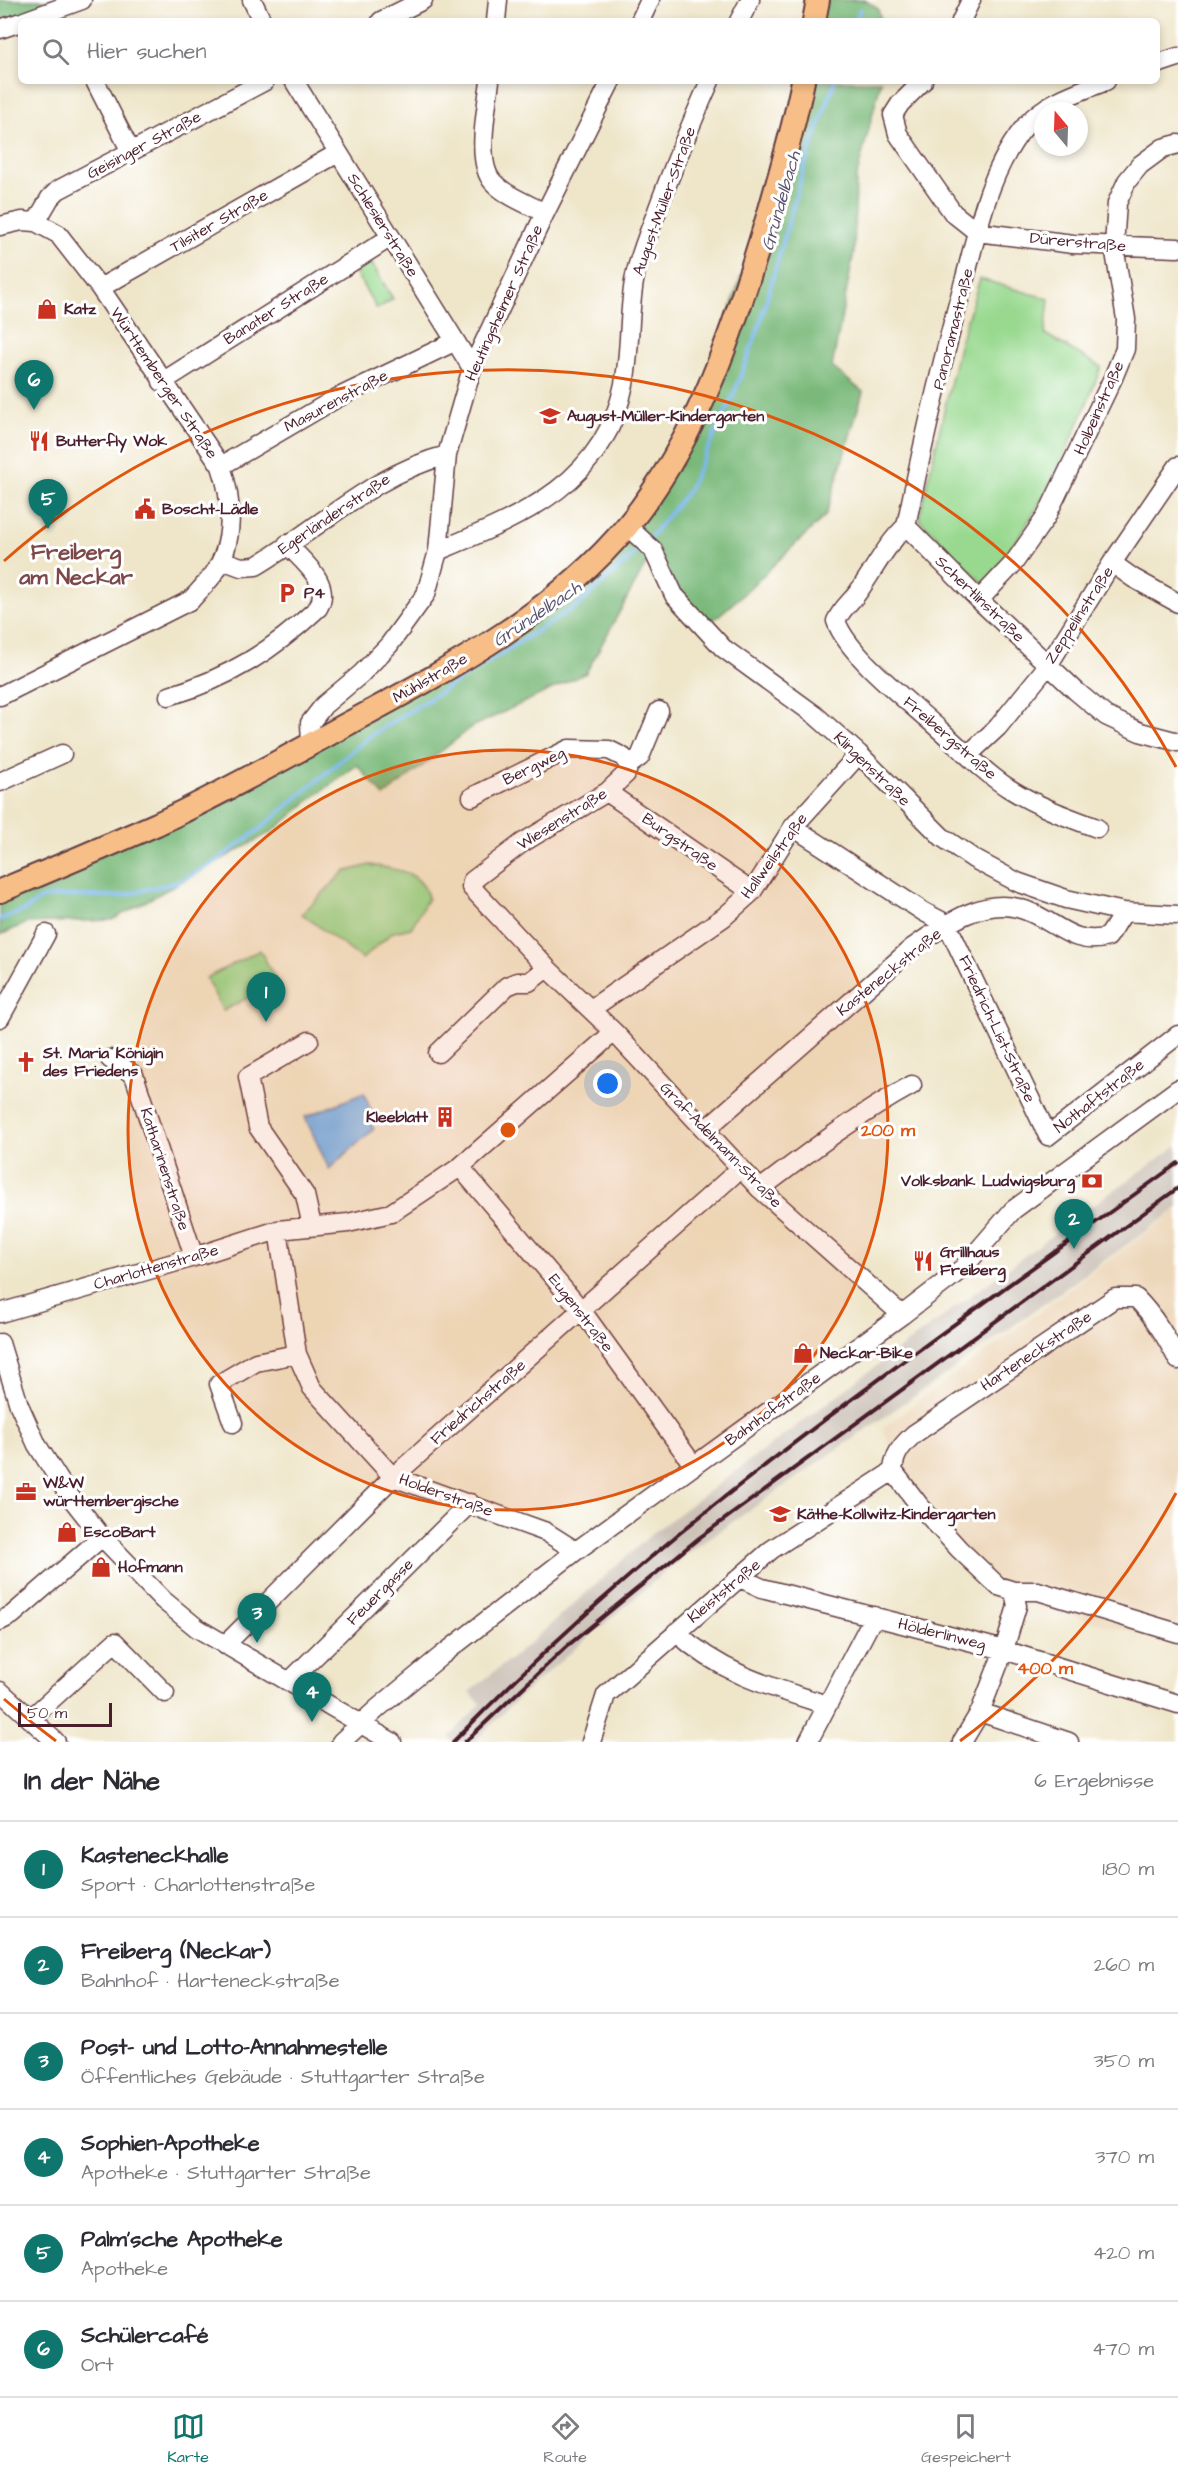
<!DOCTYPE html>
<html lang="de">
<head>
<meta charset="utf-8">
<style>
	:root { --surface:#fff; --page:#f7f7f7; --text:#2b2b33; --muted:#7c7c81; --line:#e1e1e2; --accent:#0f766e }
	body { margin:0; font-family:"Architects Daughter",sans-serif; background:var(--page); color:var(--text) }
	.compass { position:absolute; left:1034px; top:102px; width:54px; height:54px; border-radius:50%; background:var(--surface); box-shadow:0 3px 9px #0003; rotate:341deg }
	.scale { position:absolute; left:18px; bottom:15px; width:94px; box-sizing:border-box; padding-left:6px; border:3px solid #4a1f2b; border-top:0; font-size:16px; line-height:21px; white-space:nowrap; color:#4a1f2b; -webkit-text-stroke:4px #fff; paint-order:stroke }
	.you { position:absolute; left:608px; top:1084px; width:21px; height:21px; margin:-15px; border:4px solid #fff; border-radius:50%; background:#1a73e8; box-shadow:0 0 0 9px #1a73e833 }
	.badge { display:grid; place-items:center; width:39px; height:39px; border-radius:50%; background:var(--accent); color:#fff; font-size:20px; font-weight:700 }
	.pin { position:absolute; translate:-50% -50px; filter:drop-shadow(0 2px 3px #0008) }
	.pin::after { content:''; position:absolute; top:32px; width:21px; height:18px; background:inherit; clip-path:polygon(0 0,100% 0,50% 100%) }
	.list { margin:0; padding:0; list-style:none }
	h2 { display:flex; justify-content:space-between; align-items:center; height:78px; margin:0; padding:0 24px; font-size:26px }
	h2 small { font-size:20px; font-weight:400; color:var(--muted) }
	.list li { display:grid; grid-template-columns:39px 1fr auto; gap:18px; align-items:center; box-sizing:border-box; height:96px; padding:0 24px; border-top:2px solid var(--line) }
	.list b { display:block; font-size:22px; white-space:nowrap }
	.list p { margin:0; font-size:20px; white-space:nowrap; color:var(--muted) }
	.list em { font-size:20px; font-style:normal; color:var(--muted) }
	.icon { flex:none; width:33px; height:33px; fill:none; stroke:currentColor; stroke-width:2; stroke-linecap:round; stroke-linejoin:round }
	.map { position:relative; flex:none; width:1178px; height:1742px; overflow:hidden }
	.search { position:absolute; background:var(--surface); box-shadow:0 3px 9px #0003; left:18px; right:18px; top:18px; height:66px; display:flex; align-items:center; gap:15px; box-sizing:border-box; padding:0 21px; border-radius:9px; color:var(--muted); font-size:22px }
	.sheet { height:654px; background:var(--surface) }
	nav { display:flex; justify-content:space-around; align-items:center; box-sizing:border-box; height:84px; border-top:2px solid var(--line); background:var(--surface); font-size:16px; color:var(--muted) }
	nav a { display:grid; justify-items:center; gap:3px }
	nav .on { color:var(--accent) }
	.map>svg:first-child { display:block }
	.built { fill:#edd7ba }
	.industrial { fill:#ccc2b8 }
	.green { fill:#98d98f; stroke:#717c5d; stroke-width:1.5 }
	.forest { fill:#7ab97a; stroke:#626c52; stroke-width:1.5 }
	.water { fill:#7bb8ee; stroke:#626c8c; stroke-width:1.5 }
	.lines { fill:none; stroke-linecap:round; stroke-linejoin:round }
	.stream { stroke:#7bb8ee; stroke-width:4 }
	.minor-casing { stroke:#633d43; stroke-width:21 }
	.major-casing { stroke:#633d43; stroke-width:26 }
	.minor { stroke:#fff; stroke-width:18 }
	.major { stroke:#f7be87; stroke-width:22 }
	.rail { stroke:#4a1f2b; stroke-width:4 }
	.ring { fill:none; stroke:#e0560e; stroke-width:3 }
	.labels { text-anchor:middle; dominant-baseline:central; stroke-width:6; stroke-linejoin:round; paint-order:stroke }
	.street-label { font-size:16px; fill:#4a1f2b; stroke:#fff }
	.poi-label { font-size:16px; font-weight:bold; fill:#4a1f2b; stroke:#fff; text-anchor:start }
	.water-label { font-size:18px; font-style:italic; fill:#5b556f; stroke:#fff }
	.district-label { font-size:22px; font-weight:bold; fill:#7d4849; stroke:#fff }
	.centre { fill:#e0560e; stroke:#fff; stroke-width:3 }
	.ring-label { font-size:18px; text-anchor:middle; font-weight:bold; fill:#e0560e; stroke:#fff; stroke-width:6; stroke-linejoin:round; paint-order:stroke }
</style>
</head>
<body>
<div class="map">
<svg width="1178" height="1742" viewBox="0 0 1178 1742">
	<rect width="100%" height="100%" fill="#fff"/>
	<filter id="ink" filterUnits="userSpaceOnUse"><feTurbulence type="fractalNoise" baseFrequency=".0167" numOctaves="2"/><feDisplacementMap in="SourceGraphic" scale="12" xChannelSelector="R" yChannelSelector="G"/><feConvolveMatrix kernelMatrix="1 2 1 2 8 2 1 2 1" color-interpolation-filters="sRGB"/></filter>
	<filter id="wash" filterUnits="userSpaceOnUse"><feTurbulence type="fractalNoise" baseFrequency=".008" numOctaves="4" result="noise"/><feDisplacementMap in="SourceGraphic" scale="24" xChannelSelector="R" yChannelSelector="G"/><feGaussianBlur stdDeviation="1.35" result="paint"/><feColorMatrix in="noise" values="0 0 0 0 0 0 0 0 0 0 0 0 0 0 0 0 0 1.4 0 .05"/><feComposite in="paint" operator="in"/></filter>
	<g filter="url(#wash)">
		<rect width="100%" height="100%" fill="#efe6ca"/>
		<path class="built" d="M 1178,1209 L 1178,1645 L 1038,1606 L 985,1575 L 908,1488 L 883,1428 Z"/>
		<path class="industrial" d="M 1178,1145 L 1178,1208 L 939,1379 L 682,1557 L 519,1697 L 474,1742 L 454,1742 L 449,1737 L 481,1704 L 469,1692 L 528,1645 L 654,1532 L 1082,1213 Z"/>
		<path class="green" d="M 369,259 L 393,299 L 377,309 L 353,269 Z
			M 980,279 L 1049,299 L 1045,334 L 1101,367 C 1072,444 1037,521 984,584 L 919,519 L 960,342 Z
			M 370,865 C 394,869 422,870 428,898 L 411,928 L 393,932 L 362,959 L 302,914 L 344,872 Z
			M 260,950 L 277,982 L 223,1011 L 206,978 Z"/>
		<path class="forest" d="M 0,0 L 82,0 L 0,29 Z
			M 825,0 L 865,0 L 878,9 L 881,21 L 820,21 Z
			M 805,81 L 881,81 L 856,179 L 854,252 L 832,367 L 863,392 L 826,515 L 738,599 L 704,628 L 653,551 L 586,673 L 472,727 L 384,796 L 357,765 L 311,799 L 273,831 L 112,920 L 27,923 L 0,935 L 0,891 L 400,696 L 592,563 L 697,411 Z"/>
		<path class="water" d="M 364,1093 L 371,1111 L 365,1117 L 374,1129 L 329,1169 L 305,1117 Z"/>
		<g class="lines">
			<path class="stream" d="M 856,21 L 860,9
				M 648,540 L 688,491 L 733,396 L 758,330 L 804,167 L 835,81
				M 0,919 L 26,910 L 41,898 L 60,896 L 120,896 L 177,882 L 212,864 L 260,829 L 370,736 L 580,604 L 641,548"/>
		</g>
	</g>
	<g filter="url(#ink)">
		<g class="lines">
			<g class="minor-casing">
				<path id="minor" d="M 252,0 L 262,21
					M 24,21 L 82,0
					M 381,21 L 423,0
					M 496,21 L 498,0
					M 640,21 L 650,0
					M 739,21 L 750,0
					M 961,21 L 971,0
					M 0,29 L 21,22
					M 1157,64 L 1178,57
					M 95,81 L 131,152
					M 294,81 L 472,368
					M 490,81 C 487,106 475,163 493,182 C 506,196 528,204 545,213
					M 923,81 L 900,104 L 893,115 L 898,134 L 953,213 L 977,232
					M 36,222 L 50,198 L 58,190 L 265,81
					M 0,226 L 22,221 L 36,222 L 58,234 L 100,288 L 221,466 C 233,501 235,544 213,575 C 206,584 198,592 191,600 L 0,696
					M 977,232 L 1073,244 L 1178,248
					M 100,288 L 338,153
					M 162,382 L 391,237
					M 221,466 L 337,398 L 454,342
					M 627,526 L 653,550 L 674,595 L 723,648 L 815,715 L 859,754 L 942,837 L 974,859 L 1017,882 L 1066,899 L 1124,912 L 1178,915
					M 906,526 L 979,600 L 1076,691 L 1106,716 L 1140,732 L 1178,742
					M 438,551 C 522,516 605,483 624,384 C 631,349 628,311 635,276 C 640,254 649,232 657,211 C 673,167 691,124 710,81
					M 222,560 L 241,567 L 256,566 C 320,528 373,474 447,455
					M 1112,563 L 1133,578 L 1178,603
					M 979,600 L 1013,564 L 1046,517 L 1113,378 L 1125,349 L 1126,319 L 1114,246 L 1117,203 L 1127,181 L 1140,165 L 1163,148 L 1178,144
					M 169,696 C 229,678 272,651 318,608 C 333,583 302,561 287,544
					M 659,711 L 640,757 L 629,765 L 626,774 L 607,792 L 522,843 L 472,881 L 471,887 L 547,968 L 614,1032 L 760,1189 L 902,1315
					M 311,744 L 310,723 L 324,705 L 361,674 L 389,645 L 426,594 L 438,551 L 447,455 L 472,368 L 545,213 L 611,81
					M 968,755 L 998,727 L 1049,664 L 1112,563 L 1178,466
					M 0,782 L 62,754
					M 607,792 L 752,892
					M 472,797 L 569,749 L 609,750 L 623,757 L 629,765
					M 793,827 L 924,912 L 947,924 L 1048,1136 L 1178,1035
					M 1097,828 C 1067,817 1037,806 1010,789 C 984,773 962,749 940,730 C 911,703 849,657 836,621 C 841,610 848,604 856,595 C 873,572 885,546 906,526 C 923,443 942,360 965,278 C 979,225 990,167 1027,124 C 1047,101 1079,92 1106,81
					M 591,1009 L 724,917 L 752,892 L 793,827 L 859,754
					M 0,1018 L 46,934
					M 309,1041 L 248,1077 L 258,1127 L 305,1195 L 312,1226
					M 438,1053 L 507,986 L 517,982 L 529,982 L 547,968
					M 110,1059 L 134,1075 L 194,1257
					M 705,1130 L 912,948 C 941,928 979,898 1018,908 C 1052,916 1070,948 1108,937 L 1124,912
					M 460,1167 L 582,1311 L 694,1466
					M 760,1189 C 809,1152 857,1115 912,1085
					M 278,1230 L 297,1354 L 312,1388 L 393,1477 L 546,1532 L 576,1551
					M 0,1313 L 194,1257 L 278,1230 L 348,1223 L 391,1213 L 460,1167 L 614,1032
					M 0,1343 L 19,1405 L 37,1445 L 68,1494 L 102,1537 L 163,1600 L 197,1628 L 392,1742
					M 233,1423 L 219,1384 L 256,1362 L 297,1354
					M 893,1471 C 894,1454 902,1445 914,1434 L 1115,1298 L 1136,1298 C 1154,1316 1166,1337 1178,1360
					M 893,1471 L 919,1505 L 959,1549 L 998,1586 L 1014,1591 L 1038,1591 L 1178,1633
					M 740,1578 L 762,1588 L 1004,1650 L 1178,1704
					M 0,1621 L 12,1615 L 102,1537
					M 676,1632 C 720,1673 770,1687 827,1705
					M 225,1645 L 393,1477 L 740,1169
					M 290,1681 L 470,1503
					M 0,1691 L 56,1742
					M 980,1712 L 1069,1742
					M 30,1719 L 115,1642 L 165,1693
					M 341,1742 L 378,1708 L 441,1656 L 576,1551 L 902,1315 L 963,1268 L 1013,1210 L 1178,1089
					M 591,1742 L 606,1695 L 771,1550 L 893,1471
					M 808,1742 L 874,1616
					M 962,1742 L 980,1712 L 1004,1650 L 1017,1606 L 1014,1591"/>
			</g>
			<g class="major-casing">
				<path id="major" d="M 814,21 L 818,0
					M 0,891 C 53,869 105,847 157,824 C 223,793 287,757 351,722 C 449,669 556,613 628,525 C 699,438 736,323 768,216 C 781,171 794,127 803,81"/>
			</g>
			<use href="#minor" class="minor"/>
			<use href="#major" class="major"/>
			<path class="rail" d="M 453,1742 C 543,1650 639,1563 741,1484 C 883,1373 1032,1269 1178,1163
				M 465,1742 L 566,1647 L 699,1538 L 1178,1188"/>
		</g>
	</g>
	<circle cx="508" cy="1130" r="380" fill="#e0560e" fill-opacity=".12"/>
	<g class="ring">
		<circle cx="508" cy="1130" r="380"/>
		<path d="M1176 1493A760 760 0 0 1 960 1741M56 1741A760 760 0 0 1 4 1699M4 561A760 760 0 0 1 1176 767"/>
	</g>
	<defs>
		<g id="shop-bare" transform="scale(1.62)"><path d="M-5-2.5h2.3a2.7 3.5 0 0 1 5.4 0H5L5.5 6h-11ZM-1.5-2.5h3a1.5 2.3 0 0 0-3 0Z" fill="#c8321e" stroke="#fff" stroke-width="2.5" paint-order="stroke"/></g>
		<g id="school-bare" transform="scale(1.62)"><path d="M0-5L7-2L0 1L-7-2ZM-4 1L0 2.5L4 1V4Q0 6-4 4Z" fill="#c8321e" stroke="#fff" stroke-width="2.5" paint-order="stroke"/></g>
		<g id="restaurant-bare" transform="scale(1.62)"><path d="M-5-6h1v4h1v-4h1v4h1v-4h1v5L-1.5 .5V6h-2V.5L-5-1ZM5-6V6H3V1.5H1.5Q1.5-4 5-6Z" fill="#c8321e" stroke="#fff" stroke-width="2.5" paint-order="stroke"/></g>
		<g id="civic-bare" transform="scale(1.62)"><path d="M-.6-6.5H3V-4.5H.6V-3L4-1V1h2V6H-6V1h2V-1L-.6-3ZM-1.2 2.5V6h2.4V2.5Z" fill="#c8321e" stroke="#fff" stroke-width="2.5" paint-order="stroke"/></g>
		<g id="parking-bare" transform="scale(1.62)"><path d="M-3.5-5.5H1a3.5 3.5 0 0 1 0 7H-1V5.5H-3.5ZM-1-3.4V-.6H.8a1.4 1.4 0 0 0 0-2.8Z" fill="#c8321e" stroke="#fff" stroke-width="2.5" paint-order="stroke"/></g>
		<g id="church-bare" transform="scale(1.62)"><path d="M-1.2-6h2.4v3.5h3.3v2.4h-3.3V6h-2.4V-.1h-3.3v-2.4h3.3Z" fill="#c8321e" stroke="#fff" stroke-width="2.5" paint-order="stroke"/></g>
		<g id="building-bare" transform="scale(1.62)"><path d="M-4-6H4V6H1V3H-1V6H-4ZM-2.5-4.3h1.7v1.8h-1.7ZM.8-4.3h1.7v1.8H.8ZM-2.5-1h1.7V.8h-1.7ZM.8-1h1.7V.8H.8Z" fill="#c8321e" stroke="#fff" stroke-width="2.5" paint-order="stroke"/></g>
		<g id="bank-bare" transform="scale(1.62)"><path d="M-6-4H6V4H-6ZM0-2.3a2.3 2.3 0 1 0 0 4.6a2.3 2.3 0 1 0 0-4.6Z" fill="#c8321e" stroke="#fff" stroke-width="2.5" paint-order="stroke"/></g>
		<g id="office-bare" transform="scale(1.62)"><path d="M-6-3h4V-5.5h4V-3h4V5H-6ZM-1-4.5V-3h2v-1.5ZM-6 0V1H6V0Z" fill="#c8321e" stroke="#fff" stroke-width="2.5" paint-order="stroke"/></g>
	</defs>
	<g fill-rule="evenodd">
		<use href="#shop-bare" x="47" y="309"/>
		<use href="#school-bare" x="550" y="416"/>
		<use href="#restaurant-bare" x="39" y="441"/>
		<use href="#civic-bare" x="145" y="509"/>
		<use href="#parking-bare" x="287" y="593"/>
		<use href="#church-bare" x="26" y="1062"/>
		<use href="#building-bare" x="445" y="1117"/>
		<use href="#bank-bare" x="1092" y="1181"/>
		<use href="#restaurant-bare" x="923" y="1261"/>
		<use href="#shop-bare" x="803" y="1353"/>
		<use href="#office-bare" x="26" y="1492"/>
		<use href="#school-bare" x="780" y="1514"/>
		<use href="#shop-bare" x="67" y="1532"/>
		<use href="#shop-bare" x="101" y="1567"/>
	</g>
	<g class="labels">
		<g class="street-label">
			<text transform="translate(144 145) rotate(-28)">Geisinger Straße</text>
			<text transform="translate(664 201) rotate(-70)">August-Müller-Straße</text>
			<text transform="translate(219 221) rotate(-30)">Tilsiter Straße</text>
			<text transform="translate(383 225) rotate(58)">Schlesierstraße</text>
			<text transform="translate(1078 242) rotate(5)">Dürerstraße</text>
			<text transform="translate(504 303) rotate(-66)">Heutingsheimer Straße</text>
			<text transform="translate(276 309) rotate(-32)">Banater Straße</text>
			<text transform="translate(953 329) rotate(-76)">Panoramastraße</text>
			<text transform="translate(164 383) rotate(56)">Württemberger Straße</text>
			<text transform="translate(336 401) rotate(-28)">Masurenstraße</text>
			<text transform="translate(1099 408) rotate(-66)">Holbeinstraße</text>
			<text transform="translate(334 514) rotate(-34)">Egerländerstraße</text>
			<text transform="translate(980 599) rotate(44)">Schertlinstraße</text>
			<text transform="translate(1079 615) rotate(-57)">Zeppelinstraße</text>
			<text transform="translate(430 678) rotate(-30)">Mühlstraße</text>
			<text transform="translate(950 738) rotate(41)">Freibergstraße</text>
			<text transform="translate(534 766) rotate(-26)">Bergweg</text>
			<text transform="translate(872 769) rotate(44)">Klingenstraße</text>
			<text transform="translate(562 819) rotate(-32)">Wiesenstraße</text>
			<text transform="translate(680 842) rotate(35)">Burgstraße</text>
			<text transform="translate(774 856) rotate(-54)">Hallweilstraße</text>
			<text transform="translate(889 972) rotate(-39)">Kasteneckstraße</text>
			<text transform="translate(997 1029) rotate(65)">Friedrich-List-Straße</text>
			<text transform="translate(1099 1096) rotate(-38)">Nothaftstraße</text>
			<text transform="translate(721 1145) rotate(46)">Graf-Adelmann-Straße</text>
			<text transform="translate(165 1169) rotate(72)">Katharinenstraße</text>
			<text transform="translate(156 1267) rotate(-16)">Charlottenstraße</text>
			<text transform="translate(581 1313) rotate(52)">Eugenstraße</text>
			<text transform="translate(1036 1351) rotate(-34)">Harteneckstraße</text>
			<text transform="translate(478 1402) rotate(-41)">Friedrichstraße</text>
			<text transform="translate(773 1409) rotate(-36)">Bahnhofstraße</text>
			<text transform="translate(446 1495) rotate(20)">Holderstraße</text>
			<text transform="translate(724 1591) rotate(-40)">Kleiststraße</text>
			<text transform="translate(380 1592) rotate(-45)">Feuergasse</text>
			<text transform="translate(942 1634) rotate(14)">Hölderlinweg</text>
		</g>
		<g class="poi-label">
			<text x="64" y="309">Katz</text>
			<text x="567" y="416">August-Müller-Kindergarten</text>
			<text x="56" y="441">Butterfly Wok</text>
			<text x="162" y="509">Boscht-Lädle</text>
			<text x="304" y="593">P4</text>
			<text x="43" y="1053">St. Maria Königin<tspan x="43" dy="18">des Friedens</tspan></text>
			<text x="428" y="1117" text-anchor="end">Kleeblatt</text>
			<text x="1075" y="1181" text-anchor="end">Volksbank Ludwigsburg</text>
			<text x="940" y="1252">Grillhaus<tspan x="940" dy="18">Freiberg</tspan></text>
			<text x="820" y="1353">Neckar-Bike</text>
			<text x="43" y="1483">W&amp;W<tspan x="43" dy="18">württembergische</tspan></text>
			<text x="797" y="1514">Käthe-Kollwitz-Kindergarten</text>
			<text x="84" y="1532">EscoBart</text>
			<text x="118" y="1567">Hofmann</text>
		</g>
		<g class="water-label">
			<text transform="translate(781 201) rotate(-74)">Gründelbach</text>
			<text transform="translate(537 614) rotate(-34)">Gründelbach</text>
		</g>
		<g class="district-label">
			<text x="76" y="552">Freiberg<tspan x="76" dy="25">am Neckar</tspan></text>
		</g>
	</g>
	<circle cx="508" cy="1130" r="9" class="centre"/>
	<g class="ring-label">
		<text x="888" y="1136">200 m</text>
		<text x="1045" y="1674">400 m</text>
	</g>
</svg>
<svg class="compass" viewBox="-18 -18 36 36"><path d="M0-13l5 13h-10z" fill="#e53935"/><path d="M0 13l5-13h-10z" fill="#7c7c81"/></svg>
<div class="scale">50 m</div>
<div class="you"></div>
<div class="pin badge" style="left:266px;top:1022px">1</div>
<div class="pin badge" style="left:1074px;top:1249px">2</div>
<div class="pin badge" style="left:257px;top:1643px">3</div>
<div class="pin badge" style="left:312px;top:1722px">4</div>
<div class="pin badge" style="left:48px;top:529px">5</div>
<div class="pin badge" style="left:34px;top:410px">6</div>
<div class="search"><svg class="icon" aria-label="search" viewBox="0 0 24 24"><circle cx="10" cy="10" r="6"/><path d="M15 15l6 6"/></svg>Hier suchen</div>
</div>
<section class="sheet">
<h2>In der Nähe<small>6 Ergebnisse</small></h2>
<ul class="list">
<li><span class="badge">1</span><div><b>Kasteneckhalle</b><p>Sport · Charlottenstraße</p></div><em>180 m</em></li>
<li><span class="badge">2</span><div><b>Freiberg (Neckar)</b><p>Bahnhof · Harteneckstraße</p></div><em>260 m</em></li>
<li><span class="badge">3</span><div><b>Post- und Lotto-Annahmestelle</b><p>Öffentliches Gebäude · Stuttgarter Straße</p></div><em>350 m</em></li>
<li><span class="badge">4</span><div><b>Sophien-Apotheke</b><p>Apotheke · Stuttgarter Straße</p></div><em>370 m</em></li>
<li><span class="badge">5</span><div><b>Palm'sche Apotheke</b><p>Apotheke</p></div><em>420 m</em></li>
<li><span class="badge">6</span><div><b>Schülercafé</b><p>Ort</p></div><em>470 m</em></li>
</ul>
</section>
<nav>
<a class="on"><svg class="icon" aria-label="map" viewBox="0 0 24 24"><path d="M3 6l6-2 6 2 6-2v14l-6 2-6-2-6 2zM9 4v14M15 6v14"/></svg>Karte</a>
<a><svg class="icon" aria-label="directions" viewBox="0 0 24 24"><path d="M12 3l9 9-9 9-9-9zM9 14v-3h6M13 9l2 2-2 2"/></svg>Route</a>
<a><svg class="icon" aria-label="saved" viewBox="0 0 24 24"><path d="M7 4h10v16l-5-4-5 4z"/></svg>Gespeichert</a>
</nav>
</body>
</html>
